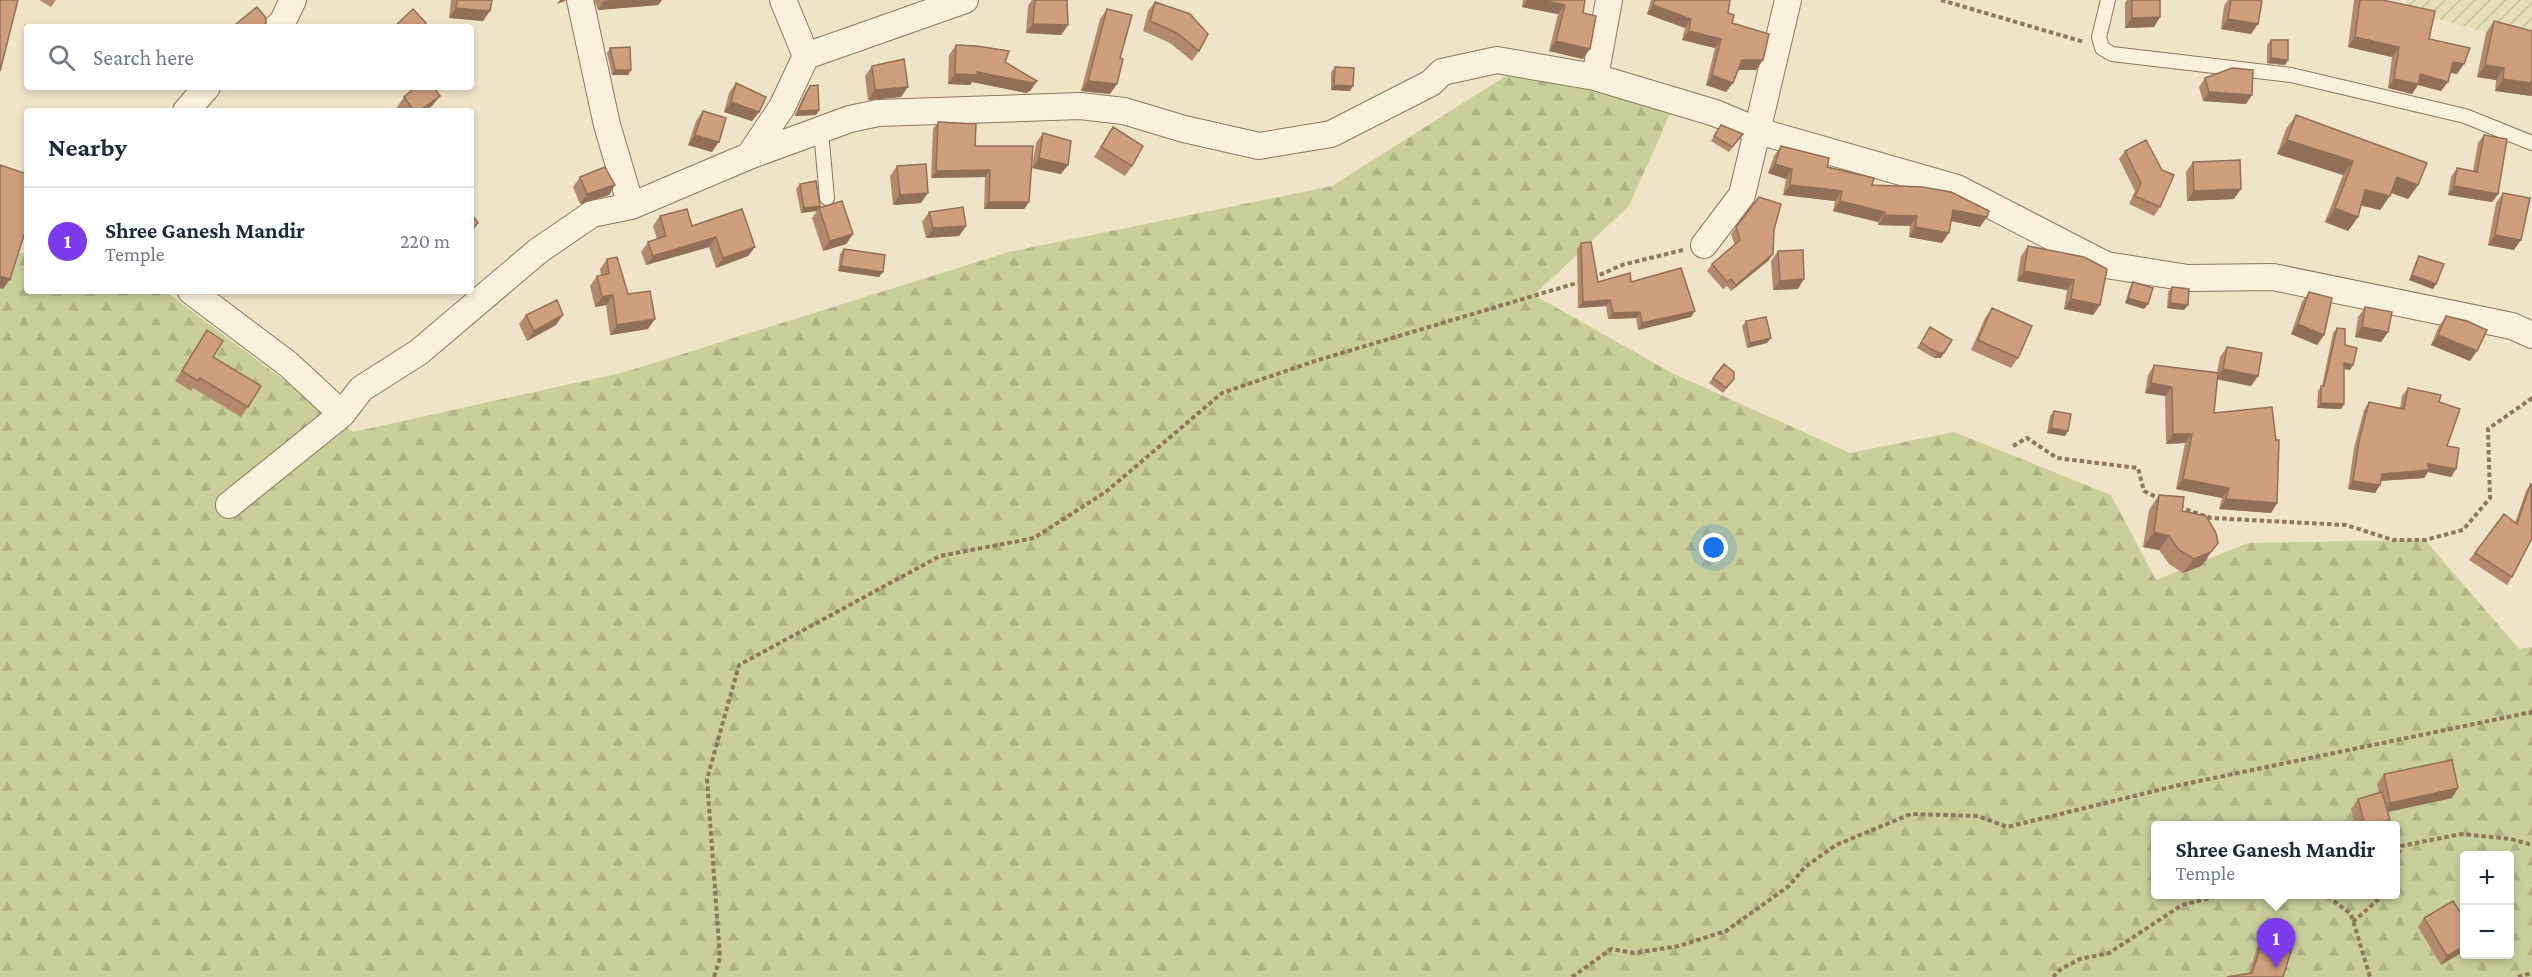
<!DOCTYPE html>
<html lang="en">
<head>
<meta charset="utf-8">
<style>
	:root { --surface:#fff; --page:#f2f2f3; --text:#1f2937; --muted:#747a83; --line:#e0e1e3; --accent:#7c3aed }
	body { margin:0; font-family:"Crimson Pro",serif; background:var(--page); color:var(--text) }
	.controls { position:absolute; right:18px; bottom:18px; display:grid; overflow:hidden; border-radius:6px; box-shadow:0 3px 9px #0003 }
	.controls button { width:54px; height:54px; display:grid; place-items:center; padding:0; border:0; border-bottom:2px solid var(--line); background:var(--surface); color:var(--text); font:30px sans-serif }
	.you { position:absolute; left:1714px; top:548px; width:21px; height:21px; margin:-15px; border:4px solid #fff; border-radius:50%; background:#1a73e8; box-shadow:0 0 0 9px #1a73e833 }
	.badge { display:grid; place-items:center; width:39px; height:39px; border-radius:50%; background:var(--accent); color:#fff; font-size:20px; font-weight:700 }
	.pin { position:absolute; translate:-50% -50px; filter:drop-shadow(0 2px 3px #0008) }
	.pin::after { content:''; position:absolute; top:32px; width:21px; height:18px; background:inherit; clip-path:polygon(0 0,100% 0,50% 100%) }
	.popup { position:absolute; left:2151px; top:821px; width:249px; height:78px; box-sizing:border-box; display:grid; place-content:center; border-radius:6px; background:var(--surface); filter:drop-shadow(0 2px 4px #0005); font-size:20px; white-space:nowrap; color:var(--muted) }
	.popup b { font-size:22px; color:var(--text) }
	.popup::after { content:''; position:absolute; left:50%; top:100%; margin-left:-12px; border:12px solid transparent; border-top-color:var(--surface) }
	.list { margin:0; padding:0; list-style:none }
	h2 { display:flex; justify-content:space-between; align-items:center; height:78px; margin:0; padding:0 24px; font-size:26px }
	h2 small { font-size:20px; font-weight:400; color:var(--muted) }
	.list li { display:grid; grid-template-columns:39px 1fr auto; gap:18px; align-items:center; box-sizing:border-box; height:108px; padding:0 24px; border-top:2px solid var(--line) }
	.list b { display:block; font-size:22px; white-space:nowrap }
	.list p { margin:0; font-size:20px; white-space:nowrap; color:var(--muted) }
	.list em { font-size:20px; font-style:normal; color:var(--muted) }
	.icon { flex:none; width:33px; height:33px; fill:none; stroke:currentColor; stroke-width:2; stroke-linecap:round; stroke-linejoin:round }
	.map { position:relative; flex:none; width:2532px; height:977px; overflow:hidden }
	.search { position:absolute; background:var(--surface); box-shadow:0 3px 9px #0003; left:24px; top:24px; width:450px; height:66px; display:flex; align-items:center; gap:15px; box-sizing:border-box; padding:0 21px; border-radius:6px; color:var(--muted); font-size:22px }
	.panel { position:absolute; background:var(--surface); box-shadow:0 3px 9px #0003; left:24px; top:108px; width:450px; height:186px; border-radius:6px }
	.map>svg:first-child { display:block }
	.farmland { fill:url(#farmland-furrows) }
	.forest { fill:url(#forest-firs); fill-rule:evenodd }
	.lines { fill:none; stroke-linecap:round; stroke-linejoin:round }
	.lane-casing { stroke:#8d765c; stroke-width:16 }
	.street-casing { stroke:#8d765c; stroke-width:28 }
	.path { stroke:#8d765c; stroke-width:4; stroke-dasharray:4.5 3; stroke-linecap:butt }
	.lane { stroke:#faf1dc; stroke-width:14 }
	.street { stroke:#faf1dc; stroke-width:26 }
	.wall { fill:#b2896c }
	.shaded-wall { fill:#916f58 }
	.building { fill:#cf9f7d; stroke:#916f58; stroke-width:1.5 }
</style>
</head>
<body>
<div class="map">
<svg width="2532" height="977" viewBox="0 0 2532 977">
	<defs>
		<pattern id="farmland-furrows" width="10" height="10" patternUnits="userSpaceOnUse" patternTransform="scale(1.5)"><rect width="10" height="10" fill="#e6deb5"/><path d="M-1 1l2-2M0 10L10 0M9 11l2-2" fill="none" stroke="#c6bf9b"/></pattern>
		<pattern id="forest-firs" width="22" height="20" patternUnits="userSpaceOnUse" patternTransform="scale(1.5)"><rect width="22" height="20" fill="#c9cf9b"/><path d="M5 1l3.5 6h-7zM16 11l3.5 6h-7z" fill="#aeb285"/></pattern>
	</defs>
	<rect width="100%" height="100%" fill="#f0e4c8"/>
	<path class="farmland" d="M 2406,0 L 2532,0 L 2532,45 L 2405,10 Z"/>
	<path class="forest" d="M 1512,72 L 1675,103 L 1629,206 L 1534,295 L 1670,372 L 1850,453 L 1954,432 L 2111,495 L 2156,580 L 2248,543 L 2425,540 L 2519,649 L 2532,647 L 2532,977 L 0,977 L 0,257 L 27,252 L 27,291 L 165,291 L 353,432 L 625,372 L 1009,252 L 1332,186 ZM 2156,826 L 2396,826 L 2396,894 L 2156,894 ZM 2464,856 L 2510,856 L 2510,954 L 2464,954 Z"/>
	<g class="lines">
		<g class="lane-casing">
			<path id="lane" d="M 2108,0 L 2099,37 L 2102,48 L 2112,54 L 2291,75 L 2465,116 L 2532,143
				M 821,131 L 827,198"/>
		</g>
		<g class="street-casing">
			<path id="street" d="M 580,0 L 607,125 L 631,206
				M 783,0 L 806,56
				M 277,27 L 282,23 L 293,0
				M 1595,77 L 1609,0
				M 186,111 L 207,87
				M 749,156 L 782,107 L 806,56 L 965,0
				M 1704,245 L 1742,195 L 1788,0
				M 191,291 L 288,364 L 342,414
				M 229,505 L 342,414 L 361,389 L 419,352 L 538,251 L 592,214 L 631,206 L 749,156 L 850,119 L 878,113 L 1080,106 L 1124,111 L 1184,129 L 1259,146 L 1331,134 L 1431,83 L 1442,72 L 1497,60 L 1595,77 L 1715,113 L 1758,131 L 1957,188 L 2106,265 L 2188,278 L 2273,277 L 2512,326 L 2532,335"/>
		</g>
		<path class="path" d="M 1941,0 L 2084,42
			M 1593,278 L 1622,265 L 1683,250
			M 2013,446 L 2027,438 L 2057,458 L 2138,468 L 2144,491 L 2160,499
			M 2179,507 L 2211,518 L 2346,525 L 2393,540 L 2425,540 L 2463,530 L 2490,498 L 2488,429 L 2532,398
			M 2396,861 L 2401,846 L 2461,834 L 2511,839 L 2532,845
			M 2305,894 L 2330,898 L 2351,914 L 2370,977
			M 2353,922 L 2384,894
			M 714,977 L 720,958 L 707,779 L 739,665 L 940,556 L 1034,538 L 1107,491 L 1222,393 L 1315,361 L 1580,282
			M 1572,977 L 1611,949 L 1634,953 L 1679,946 L 1726,931 L 1789,886 L 1805,867 L 1836,845 L 1911,814 L 1978,816 L 2007,827 L 2175,786 L 2532,712
			M 2053,977 L 2061,969 L 2080,959 L 2109,953 L 2182,905 L 2227,894
			M 2518,977 L 2532,973"/>
		<use href="#lane" class="lane"/>
		<use href="#street" class="street"/>
	</g>
	<path class="wall" d="M 39,0 L 56,0 L 51,7 Z
		M 451,0 L 492,0 L 483,21 L 449,18 Z
		M 594,0 L 662,0 L 658,5 L 598,10 Z
		M 1032,0 L 1067,0 L 1068,25 L 1061,35 L 1026,33 L 1028,6 Z
		M 1523,0 L 1585,0 L 1583,13 L 1583,59 L 1549,51 L 1558,14 L 1522,7 Z
		M 1651,0 L 1730,0 L 1728,13 L 1732,23 L 1763,60 L 1756,70 L 1738,70 L 1726,92 L 1706,85 L 1715,48 L 1682,40 L 1685,28 L 1647,14 Z
		M 2127,0 L 2160,0 L 2160,17 L 2154,27 L 2125,28 L 2125,3 Z
		M 2228,0 L 2256,0 L 2251,34 L 2221,29 L 2224,6 Z
		M 2354,0 L 2382,0 L 2429,39 L 2457,74 L 2451,73 L 2441,91 L 2418,85 L 2412,94 L 2388,88 L 2392,57 L 2348,47 Z
		M 1155,2 L 1199,51 L 1192,61 L 1170,43 L 1143,31 L 1148,11 Z
		M 1107,9 L 1110,94 L 1081,91 L 1100,19 Z
		M 2494,21 L 2532,96 L 2495,91 L 2496,80 L 2477,77 L 2486,33 Z
		M 2271,40 L 2285,65 L 2267,63 L 2267,45 Z
		M 956,45 L 1005,62 L 1037,81 L 1030,91 L 1026,93 L 972,82 L 970,85 L 948,84 L 949,55 Z
		M 610,48 L 631,70 L 628,75 L 612,75 L 607,53 Z
		M 872,66 L 901,97 L 868,100 L 865,76 Z
		M 1335,67 L 1350,91 L 1331,90 L 1331,72 Z
		M 2205,78 L 2246,104 L 2203,101 L 2199,87 Z
		M 736,83 L 759,112 L 752,121 L 724,112 L 729,93 Z
		M 810,86 L 819,110 L 816,115 L 795,116 L 795,114 L 806,91 Z
		M 404,97 L 433,105 L 425,111 L 400,111 L 397,107 Z
		M 703,111 L 712,152 L 688,145 L 696,121 Z
		M 2296,115 L 2418,185 L 2408,199 L 2391,193 L 2380,210 L 2361,205 L 2358,217 L 2348,231 L 2325,222 L 2343,175 L 2277,154 L 2286,129 Z
		M 938,122 L 975,146 L 1029,202 L 1024,209 L 984,209 L 985,177 L 931,178 L 933,129 Z
		M 1721,125 L 1743,134 L 1729,152 L 1711,141 Z
		M 1113,127 L 1132,166 L 1125,176 L 1094,157 Z
		M 1043,133 L 1061,174 L 1032,168 L 1036,143 Z
		M 2484,135 L 2498,194 L 2492,202 L 2448,195 L 2451,177 L 2457,168 L 2473,171 L 2478,143 Z
		M 1781,146 L 1827,167 L 1980,227 L 1951,221 L 1942,243 L 1909,237 L 1910,226 L 1878,225 L 1878,222 L 1833,211 L 1835,201 L 1783,195 L 1786,179 L 1768,173 L 1774,156 Z
		M 2125,151 L 2160,207 L 2154,216 L 2129,204 L 2135,191 L 2119,159 Z
		M 2193,162 L 2234,199 L 2187,201 L 2186,172 Z
		M 897,166 L 921,203 L 893,205 L 890,176 Z
		M 580,177 L 615,185 L 609,195 L 580,204 L 573,187 Z
		M 800,184 L 820,206 L 817,211 L 801,213 L 796,189 Z
		M 2503,193 L 2514,250 L 2488,245 L 2496,203 Z
		M 1759,197 L 1774,230 L 1773,254 L 1768,261 L 1731,291 L 1727,286 L 1723,289 L 1707,271 L 1712,264 L 1735,245 L 1731,234 Z
		M 819,208 L 853,234 L 846,244 L 823,251 L 812,218 Z
		M 929,212 L 966,226 L 959,236 L 926,238 L 922,222 Z
		M 660,216 L 692,226 L 755,247 L 748,256 L 716,268 L 709,247 L 646,265 L 641,252 L 648,242 L 657,239 L 653,226 Z
		M 1581,243 L 1598,282 L 1631,282 L 1695,311 L 1691,317 L 1638,330 L 1636,318 L 1608,319 L 1606,306 L 1578,308 L 1577,249 Z
		M 2028,246 L 2084,257 L 2100,305 L 2093,315 L 2064,309 L 2067,290 L 2017,281 L 2021,256 Z
		M 844,249 L 879,277 L 838,271 L 840,254 Z
		M 1778,251 L 1798,289 L 1773,290 L 1771,261 Z
		M 2419,256 L 2436,284 L 2433,289 L 2409,280 L 2416,261 Z
		M 607,259 L 628,294 L 648,329 L 610,335 L 606,305 L 595,307 L 590,286 L 597,276 L 601,275 L 600,269 Z
		M 2133,282 L 2144,309 L 2125,303 L 2130,287 Z
		M 2172,287 L 2184,310 L 2167,308 L 2168,292 Z
		M 2309,292 L 2324,335 L 2317,345 L 2291,334 L 2302,302 Z
		M 2365,307 L 2388,332 L 2381,342 L 2355,337 L 2358,317 Z
		M 1992,308 L 2018,358 L 2011,368 L 1971,350 L 1985,318 Z
		M 526,315 L 556,325 L 527,341 L 519,324 Z
		M 2446,316 L 2470,361 L 2431,345 L 2439,326 Z
		M 1746,321 L 1767,343 L 1747,348 L 1742,326 Z
		M 1930,327 L 1941,358 L 1934,358 L 1917,348 Z
		M 2337,328 L 2345,345 L 2350,370 L 2344,369 L 2344,404 L 2341,409 L 2317,408 L 2318,391 L 2322,386 L 2333,333 Z
		M 207,330 L 213,357 L 248,407 L 241,417 L 193,388 L 191,391 L 175,381 Z
		M 2227,347 L 2258,376 L 2251,386 L 2217,379 L 2214,413 L 2277,503 L 2271,513 L 2219,509 L 2222,498 L 2176,489 L 2185,443 L 2166,444 L 2165,396 L 2145,393 L 2148,375 L 2154,365 L 2217,372 L 2220,357 Z
		M 1713,378 L 1730,384 L 1723,393 L 1709,383 Z
		M 2408,388 L 2439,402 L 2447,446 L 2456,469 L 2451,477 L 2428,472 L 2424,478 L 2381,481 L 2380,485 L 2375,493 L 2348,489 L 2354,448 L 2364,410 L 2369,402 L 2400,409 L 2402,396 Z
		M 2054,411 L 2065,436 L 2047,433 L 2050,416 Z
		M 2531,483 L 2512,577 L 2507,585 L 2469,560 L 2504,514 L 2515,523 L 2526,491 Z
		M 2159,495 L 2182,511 L 2208,558 L 2201,566 L 2183,573 L 2169,564 L 2159,550 L 2143,547 L 2149,510 Z
		M 2384,774 L 2458,788 L 2452,798 L 2388,812 L 2386,825 L 2355,825 L 2351,809 L 2358,799 L 2379,793 L 2377,784 Z
		M 2464,908 L 2464,951 L 2441,965 L 2418,927 L 2424,918 L 2460,912 Z
		M 2263,939 L 2283,977 L 2249,974 L 2257,947 Z"/>
	<path class="shaded-wall" d="M 560,0 L 566,0 L 565,1 L 557,4 Z
		M 614,0 L 662,0 L 658,5 L 598,10 L 604,1 Z
		M 1527,0 L 1542,0 L 1565,5 L 1558,14 L 1522,7 Z
		M 1653,5 L 1691,19 L 1685,28 L 1647,14 Z
		M 456,8 L 490,11 L 483,21 L 449,18 Z
		M 2160,17 L 2154,27 L 2125,28 L 2132,18 Z
		M 2228,19 L 2258,24 L 2251,34 L 2221,29 Z
		M 1033,24 L 1068,25 L 1061,35 L 1026,33 Z
		M 1689,31 L 1721,39 L 1715,48 L 1682,40 Z
		M 2355,37 L 2399,47 L 2392,57 L 2348,47 Z
		M 1556,41 L 1590,49 L 1583,59 L 1549,51 Z
		M 2271,58 L 2288,60 L 2285,65 L 2267,63 Z
		M 1742,60 L 1763,60 L 1756,70 L 1735,70 Z
		M 2453,62 L 2464,64 L 2457,74 L 2446,72 Z
		M 2485,65 L 2504,68 L 2496,80 L 2477,77 Z
		M 615,70 L 631,70 L 628,75 L 612,75 Z
		M 977,72 L 1037,81 L 1030,91 L 1026,93 L 972,82 L 970,85 L 948,84 L 955,74 Z
		M 2420,74 L 2448,82 L 2441,91 L 2418,85 L 2412,94 L 2388,88 L 2394,79 Z
		M 1712,75 L 1733,83 L 1726,92 L 1706,85 Z
		M 2503,79 L 2532,83 L 2532,96 L 2495,91 Z
		M 1088,81 L 1117,84 L 1110,94 L 1081,91 Z
		M 1334,85 L 1353,86 L 1350,91 L 1331,90 Z
		M 908,87 L 901,97 L 868,100 L 875,90 Z
		M 2209,92 L 2252,95 L 2246,104 L 2203,101 Z
		M 440,96 L 433,105 L 425,111 L 419,111 Z
		M 731,102 L 759,112 L 752,121 L 724,112 Z
		M 819,110 L 816,115 L 795,116 L 799,111 Z
		M 695,135 L 719,142 L 712,152 L 688,145 Z
		M 2287,140 L 2353,161 L 2343,175 L 2277,154 Z
		M 1039,158 L 1068,165 L 1061,174 L 1032,168 Z
		M 1775,164 L 1792,169 L 1786,179 L 1768,173 Z
		M 990,170 L 985,177 L 931,178 L 936,171 Z
		M 2397,177 L 2418,185 L 2408,199 L 2387,191 Z
		M 615,185 L 609,195 L 580,204 L 587,194 Z
		M 1790,185 L 1842,191 L 1835,201 L 1783,195 Z
		M 2454,186 L 2498,194 L 2492,202 L 2448,195 Z
		M 2241,189 L 2234,199 L 2187,201 L 2194,191 Z
		M 2365,190 L 2390,196 L 2380,210 L 2355,204 Z
		M 928,193 L 921,203 L 893,205 L 900,195 Z
		M 1840,201 L 1885,212 L 1878,222 L 1833,211 Z
		M 989,202 L 1029,202 L 1024,209 L 984,209 Z
		M 820,206 L 817,211 L 801,213 L 804,208 Z
		M 2335,208 L 2358,217 L 2348,231 L 2325,222 Z
		M 1953,210 L 1987,217 L 1980,227 L 1947,220 Z
		M 1885,215 L 1917,216 L 1910,226 L 1878,225 Z
		M 478,223 L 471,233 L 471,228 Z
		M 966,226 L 959,236 L 926,238 L 933,228 Z
		M 1915,227 L 1949,233 L 1942,243 L 1909,237 Z
		M 853,234 L 846,244 L 823,251 L 830,241 Z
		M 2495,235 L 2521,240 L 2514,250 L 2488,245 Z
		M 716,237 L 709,247 L 646,265 L 653,256 Z
		M 755,247 L 748,256 L 716,268 L 723,258 Z
		M 1773,254 L 1768,261 L 1731,291 L 1736,285 Z
		M 841,266 L 883,272 L 879,277 L 838,271 Z
		M 2024,271 L 2074,280 L 2067,290 L 2017,281 Z
		M 2412,275 L 2436,284 L 2433,289 L 2409,280 Z
		M 0,276 L 10,279 L 3,289 L 0,288 Z
		M 1804,279 L 1798,289 L 1773,290 L 1780,281 Z
		M 613,295 L 606,305 L 595,307 L 602,297 Z
		M 2128,298 L 2148,304 L 2144,309 L 2125,303 Z
		M 2071,299 L 2100,305 L 2093,315 L 2064,309 Z
		M 1610,300 L 1606,306 L 1578,308 L 1583,302 Z
		M 2170,303 L 2188,305 L 2184,310 L 2167,308 Z
		M 1695,311 L 1691,317 L 1638,330 L 1642,323 Z
		M 1640,312 L 1636,318 L 1608,319 L 1613,313 Z
		M 563,315 L 556,325 L 527,341 L 534,331 Z
		M 655,319 L 648,329 L 610,335 L 617,325 Z
		M 2298,324 L 2324,335 L 2317,345 L 2291,334 Z
		M 2362,327 L 2388,332 L 2381,342 L 2355,337 Z
		M 2438,335 L 2477,351 L 2470,361 L 2431,345 Z
		M 1771,338 L 1767,343 L 1747,348 L 1750,343 Z
		M 1938,353 L 1944,353 L 1941,358 L 1934,358 Z
		M 2344,363 L 2353,365 L 2350,370 L 2341,368 Z
		M 2223,369 L 2258,376 L 2251,386 L 2216,379 Z
		M 2151,383 L 2172,387 L 2165,396 L 2145,393 Z
		M 2321,403 L 2344,404 L 2341,409 L 2317,408 Z
		M 2051,428 L 2068,431 L 2065,436 L 2047,433 Z
		M 2173,434 L 2192,434 L 2185,443 L 2166,444 Z
		M 2428,464 L 2456,469 L 2451,477 L 2428,472 L 2424,478 L 2377,481 L 2382,474 Z
		M 2183,479 L 2229,488 L 2222,498 L 2176,489 Z
		M 2353,481 L 2380,485 L 2375,493 L 2348,489 Z
		M 2226,499 L 2277,503 L 2271,513 L 2219,509 Z
		M 2154,532 L 2169,536 L 2159,550 L 2143,547 Z
		M 2218,543 L 2201,566 L 2183,573 L 2194,559 Z
		M 2458,788 L 2452,798 L 2383,813 L 2390,803 Z
		M 2390,820 L 2386,825 L 2369,825 Z
		M 2464,946 L 2464,951 L 2441,965 L 2447,956 Z"/>
	<path class="building" d="M 0,0 L 18,0 L 0,71 Z
		M 457,0 L 492,0 L 490,11 L 456,8 Z
		M 1035,0 L 1067,0 L 1068,25 L 1033,24 Z
		M 1542,0 L 1585,0 L 1583,13 L 1596,16 L 1590,49 L 1556,41 L 1565,5 Z
		M 1655,0 L 1730,0 L 1728,13 L 1734,15 L 1732,23 L 1769,34 L 1763,60 L 1742,60 L 1733,83 L 1712,75 L 1721,39 L 1689,31 L 1691,19 L 1653,5 Z
		M 2132,0 L 2160,0 L 2160,17 L 2132,18 Z
		M 2231,0 L 2256,0 L 2262,1 L 2258,24 L 2228,19 Z
		M 2360,0 L 2382,0 L 2435,11 L 2429,39 L 2470,48 L 2464,64 L 2453,62 L 2448,82 L 2420,74 L 2419,84 L 2394,79 L 2399,47 L 2355,37 Z
		M 1155,2 L 1190,14 L 1208,34 L 1199,51 L 1177,33 L 1150,21 Z
		M 257,7 L 266,18 L 266,23 L 261,27 L 239,27 L 236,24 Z
		M 413,9 L 426,23 L 422,26 L 422,27 L 394,27 Z
		M 1107,9 L 1132,15 L 1120,58 L 1123,59 L 1117,84 L 1088,81 Z
		M 2494,21 L 2532,31 L 2532,83 L 2503,79 L 2504,68 L 2485,65 Z
		M 2271,40 L 2288,40 L 2288,60 L 2271,58 Z
		M 956,45 L 977,46 L 1009,51 L 1005,62 L 1037,81 L 1033,83 L 977,72 L 977,75 L 955,74 Z
		M 630,47 L 631,70 L 615,70 L 610,48 Z
		M 904,59 L 908,87 L 875,90 L 872,66 Z
		M 1335,67 L 1354,68 L 1353,86 L 1334,85 Z
		M 2232,68 L 2253,70 L 2252,95 L 2209,92 L 2205,78 Z
		M 736,83 L 766,97 L 759,112 L 731,102 Z
		M 818,85 L 819,110 L 799,111 L 799,109 L 810,86 Z
		M 416,87 L 434,87 L 440,96 L 419,111 L 414,111 L 404,97 Z
		M 703,111 L 726,118 L 719,142 L 695,135 Z
		M 2296,115 L 2427,163 L 2418,185 L 2397,177 L 2390,196 L 2365,190 L 2358,217 L 2335,208 L 2353,161 L 2287,140 Z
		M 938,122 L 976,124 L 975,146 L 1033,146 L 1029,202 L 989,202 L 990,170 L 936,171 Z
		M 1721,125 L 1743,134 L 1732,147 L 1714,136 Z
		M 1113,127 L 1143,146 L 1132,166 L 1101,147 Z
		M 1043,133 L 1071,141 L 1068,165 L 1039,158 Z
		M 2484,135 L 2507,139 L 2498,194 L 2454,186 L 2457,168 L 2477,172 Z
		M 2146,140 L 2162,170 L 2174,175 L 2160,207 L 2135,196 L 2141,183 L 2125,151 Z
		M 1781,146 L 1829,158 L 1827,167 L 1874,178 L 1872,185 L 1922,187 L 1951,192 L 1989,211 L 1987,217 L 1953,210 L 1949,233 L 1915,227 L 1917,216 L 1885,215 L 1885,212 L 1840,201 L 1842,191 L 1790,185 L 1792,169 L 1775,164 Z
		M 2240,160 L 2241,189 L 2194,191 L 2193,162 Z
		M 926,164 L 928,193 L 900,195 L 897,166 Z
		M 0,165 L 27,174 L 27,226 L 10,279 L 0,276 Z
		M 605,167 L 615,185 L 587,194 L 580,177 Z
		M 816,181 L 820,206 L 804,208 L 800,184 Z
		M 2503,193 L 2530,198 L 2521,240 L 2495,235 Z
		M 1759,197 L 1781,204 L 1774,230 L 1773,254 L 1736,285 L 1731,279 L 1727,282 L 1712,264 L 1740,240 L 1736,227 Z
		M 842,201 L 853,234 L 830,241 L 819,208 Z
		M 963,207 L 966,226 L 933,228 L 929,212 Z
		M 687,209 L 692,226 L 742,209 L 755,247 L 723,258 L 716,237 L 653,256 L 648,242 L 666,236 L 660,216 Z
		M 471,213 L 478,223 L 471,228 Z
		M 1591,242 L 1598,282 L 1630,273 L 1631,282 L 1681,268 L 1695,311 L 1642,323 L 1640,312 L 1613,313 L 1610,300 L 1583,302 L 1581,243 Z
		M 2028,246 L 2084,257 L 2107,269 L 2100,305 L 2071,299 L 2074,280 L 2024,271 Z
		M 844,249 L 885,255 L 883,272 L 841,266 Z
		M 1803,250 L 1804,279 L 1780,281 L 1778,251 Z
		M 2419,256 L 2444,264 L 2436,284 L 2412,275 Z
		M 617,257 L 628,294 L 650,291 L 655,319 L 617,325 L 613,295 L 602,297 L 597,276 L 609,274 L 607,259 Z
		M 2133,282 L 2153,288 L 2148,304 L 2128,298 Z
		M 2172,287 L 2189,289 L 2188,305 L 2170,303 Z
		M 2309,292 L 2332,298 L 2324,335 L 2298,324 Z
		M 557,300 L 563,315 L 534,331 L 526,315 Z
		M 2365,307 L 2392,312 L 2388,332 L 2362,327 Z
		M 1992,308 L 2032,326 L 2018,358 L 1978,340 Z
		M 2446,316 L 2467,321 L 2487,330 L 2477,351 L 2438,335 Z
		M 1766,317 L 1771,338 L 1750,343 L 1746,321 Z
		M 1930,327 L 1952,340 L 1944,353 L 1938,353 L 1921,343 Z
		M 2337,328 L 2345,329 L 2345,345 L 2357,348 L 2353,365 L 2344,363 L 2344,404 L 2321,403 L 2321,386 L 2324,386 Z
		M 207,330 L 223,341 L 213,357 L 261,386 L 248,407 L 200,378 L 198,381 L 182,371 Z
		M 2227,347 L 2262,353 L 2258,376 L 2223,369 Z
		M 1724,364 L 1734,372 L 1734,379 L 1726,388 L 1713,378 Z
		M 2154,365 L 2218,373 L 2214,413 L 2272,407 L 2276,440 L 2279,440 L 2277,503 L 2226,499 L 2229,488 L 2183,479 L 2192,434 L 2173,434 L 2172,387 L 2151,383 Z
		M 2408,388 L 2441,395 L 2439,402 L 2460,409 L 2447,446 L 2459,448 L 2456,469 L 2428,464 L 2429,470 L 2382,474 L 2380,485 L 2353,481 L 2359,441 L 2369,402 L 2404,409 Z
		M 2054,411 L 2071,414 L 2068,431 L 2051,428 Z
		M 2531,483 L 2532,538 L 2512,577 L 2475,553 L 2504,514 L 2517,524 Z
		M 2159,495 L 2184,497 L 2182,511 L 2206,516 L 2216,533 L 2218,543 L 2211,552 L 2194,559 L 2179,550 L 2169,536 L 2154,532 Z
		M 2452,760 L 2458,788 L 2390,803 L 2384,774 Z
		M 2382,792 L 2390,820 L 2369,825 L 2365,825 L 2358,799 Z
		M 2453,901 L 2460,912 L 2464,908 L 2464,946 L 2447,956 L 2424,918 Z
		M 2263,939 L 2292,948 L 2283,977 L 2227,977 L 2252,973 Z"/>
</svg>
<div class="controls">
<button>+</button>
<button>−</button>
</div>
<div class="you"></div>
<div class="pin badge" style="left:2276px;top:968px">1</div>
<div class="popup"><b>Shree Ganesh Mandir</b>Temple</div>
<div class="search"><svg class="icon" aria-label="search" viewBox="0 0 24 24"><circle cx="10" cy="10" r="6"/><path d="M15 15l6 6"/></svg>Search here</div>
<section class="panel">
<h2>Nearby<small></small></h2>
<ul class="list">
<li><span class="badge">1</span><div><b>Shree Ganesh Mandir</b><p>Temple</p></div><em>220 m</em></li>
</ul>
</section>
</div>
</body>
</html>
